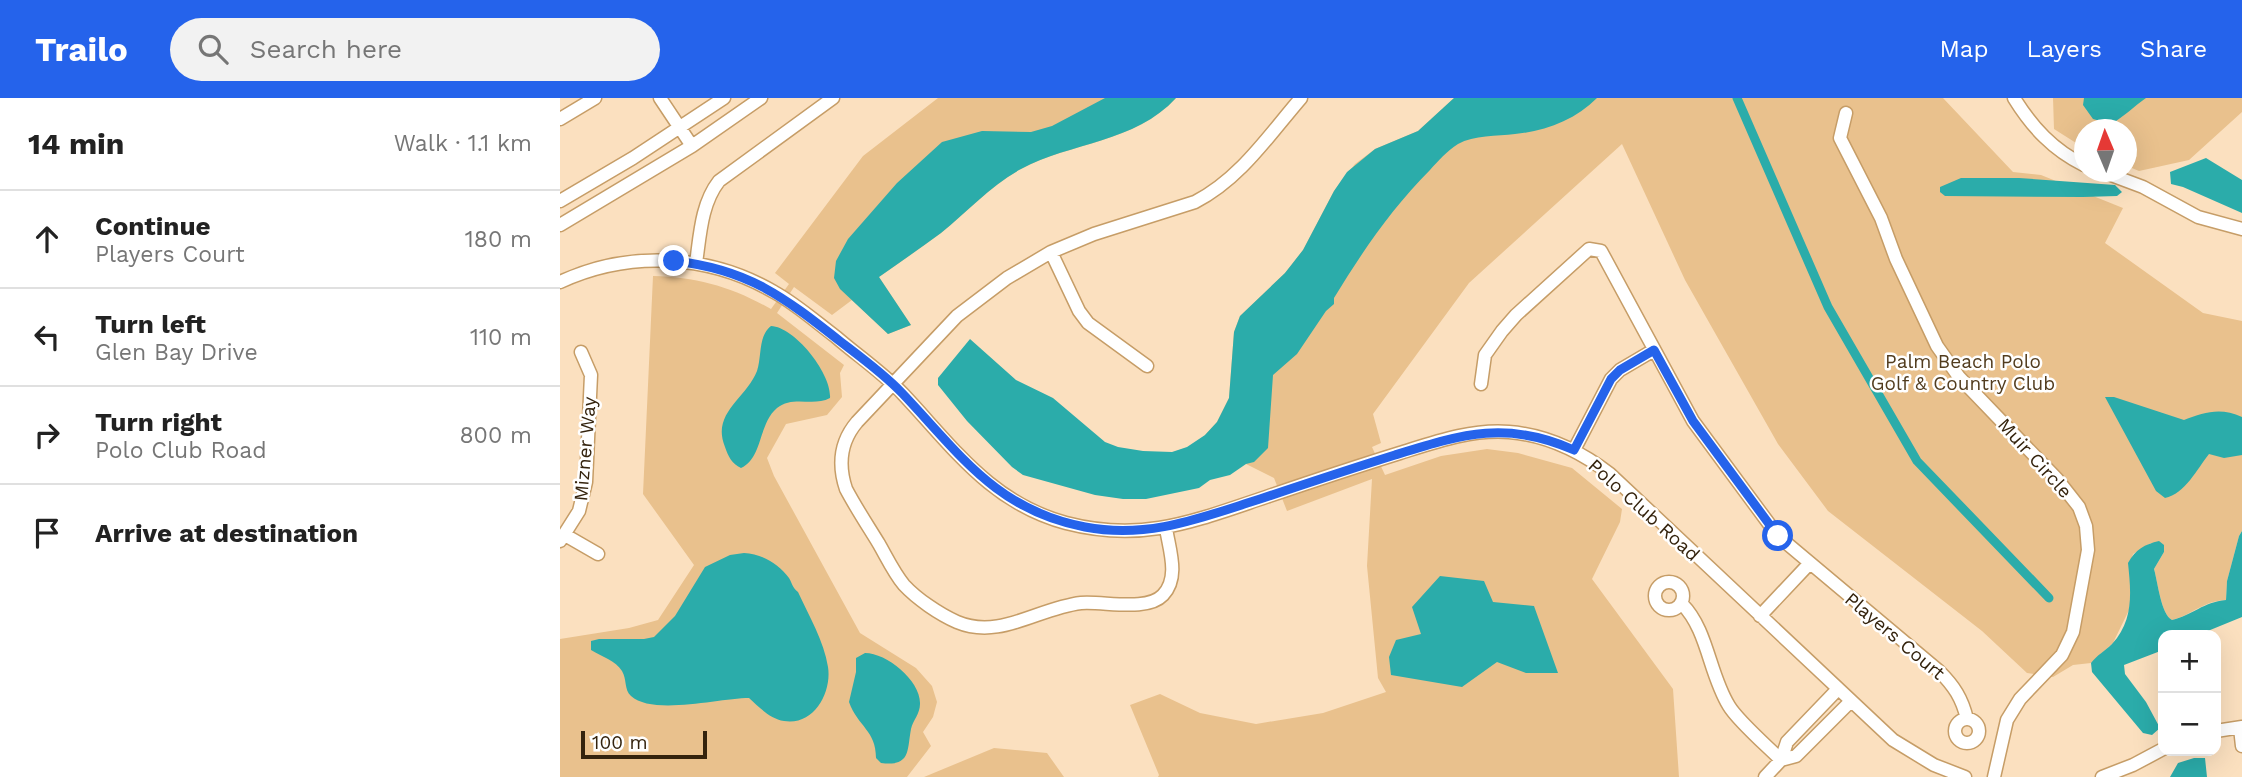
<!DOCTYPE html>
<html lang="en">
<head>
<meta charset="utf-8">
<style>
	:root { --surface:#fff; --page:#f2f2f2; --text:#222; --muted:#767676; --line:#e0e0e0; --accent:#2563eb }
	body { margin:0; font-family:"Work Sans",sans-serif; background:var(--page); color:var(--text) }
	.controls { position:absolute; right:21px; bottom:21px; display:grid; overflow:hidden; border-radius:14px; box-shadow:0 7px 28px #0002 }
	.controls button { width:63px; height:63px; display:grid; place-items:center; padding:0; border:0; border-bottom:2px solid var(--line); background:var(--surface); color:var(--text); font:35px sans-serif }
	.compass { position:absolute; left:1514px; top:21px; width:63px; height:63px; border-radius:50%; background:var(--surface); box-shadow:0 7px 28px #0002; rotate:358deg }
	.scale { position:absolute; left:21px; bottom:18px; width:126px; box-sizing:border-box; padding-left:7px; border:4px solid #34230d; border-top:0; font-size:19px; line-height:24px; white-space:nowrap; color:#34230d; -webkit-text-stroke:5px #fff; paint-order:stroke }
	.stop { position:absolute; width:21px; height:21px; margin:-16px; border:5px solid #2563eb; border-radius:50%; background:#fff }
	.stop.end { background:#2563eb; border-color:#fff; box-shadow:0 2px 7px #0008 }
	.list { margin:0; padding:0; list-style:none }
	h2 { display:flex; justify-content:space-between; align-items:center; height:91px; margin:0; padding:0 28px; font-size:30px }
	h2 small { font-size:23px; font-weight:400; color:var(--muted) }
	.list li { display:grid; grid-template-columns:46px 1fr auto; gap:21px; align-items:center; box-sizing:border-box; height:98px; padding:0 28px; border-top:2px solid var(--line) }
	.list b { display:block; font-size:26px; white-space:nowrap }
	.list p { margin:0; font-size:23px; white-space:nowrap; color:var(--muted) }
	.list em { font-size:23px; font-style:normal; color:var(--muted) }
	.icon { flex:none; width:38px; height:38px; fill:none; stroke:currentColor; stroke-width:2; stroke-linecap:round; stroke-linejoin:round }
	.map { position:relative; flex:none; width:1682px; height:679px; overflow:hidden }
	header { display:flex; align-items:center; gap:42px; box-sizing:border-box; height:98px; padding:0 35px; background:var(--accent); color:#fff }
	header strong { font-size:33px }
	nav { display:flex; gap:38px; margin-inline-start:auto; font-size:24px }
	.search { width:490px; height:63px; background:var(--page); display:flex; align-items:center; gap:18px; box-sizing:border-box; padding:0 24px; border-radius:38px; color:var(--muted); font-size:26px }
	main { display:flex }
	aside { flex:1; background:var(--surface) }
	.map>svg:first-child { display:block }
	.green { fill:#e9c18d }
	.water { fill:#2bacaa }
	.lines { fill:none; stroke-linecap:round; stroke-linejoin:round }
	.canal { stroke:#2bacaa; stroke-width:9 }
	.minor-casing { stroke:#c69d67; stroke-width:15 }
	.minor { stroke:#fff; stroke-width:12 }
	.route { stroke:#2563eb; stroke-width:9 }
	.labels { text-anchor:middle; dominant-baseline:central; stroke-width:5; stroke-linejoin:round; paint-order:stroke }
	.park-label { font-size:19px; fill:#523c1e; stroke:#fff }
	.street-label { font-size:19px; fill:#34230d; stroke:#fff }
</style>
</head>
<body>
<header>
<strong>Trailo</strong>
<div class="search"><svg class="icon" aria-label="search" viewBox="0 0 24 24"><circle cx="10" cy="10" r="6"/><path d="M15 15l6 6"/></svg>Search here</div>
<nav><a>Map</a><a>Layers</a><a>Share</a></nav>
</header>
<main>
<aside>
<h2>14 min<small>Walk · 1.1 km</small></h2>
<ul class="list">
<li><svg class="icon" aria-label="ahead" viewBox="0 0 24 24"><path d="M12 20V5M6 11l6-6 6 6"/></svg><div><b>Continue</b><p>Players Court</p></div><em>180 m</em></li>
<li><svg class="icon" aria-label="left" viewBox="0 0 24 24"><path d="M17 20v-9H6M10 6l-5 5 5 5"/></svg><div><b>Turn left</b><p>Glen Bay Drive</p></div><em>110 m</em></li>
<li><svg class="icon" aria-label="right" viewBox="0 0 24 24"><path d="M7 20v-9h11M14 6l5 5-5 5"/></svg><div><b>Turn right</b><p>Polo Club Road</p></div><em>800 m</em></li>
<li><svg class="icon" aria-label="arrive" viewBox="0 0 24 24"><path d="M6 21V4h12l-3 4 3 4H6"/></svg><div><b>Arrive at destination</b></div></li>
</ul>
</aside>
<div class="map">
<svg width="1682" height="679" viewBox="0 0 1682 679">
	<rect width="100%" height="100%" fill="#fbe0bf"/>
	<path class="green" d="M 378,0 L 616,0 C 575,45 511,44 461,71 C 431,87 407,114 381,135 C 361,150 340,164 319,179 L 351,227 L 328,236 L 292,202 L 272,217 L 234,189 L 217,215 L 284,267 L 280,275 L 282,299 L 267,317 L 226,326 L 207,360 L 214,378 L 300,535 L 356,570 L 372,588 L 377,604 L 373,619 L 363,634 L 371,648 L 347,679 L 0,679 L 0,541 L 69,530 L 98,522 L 134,467 L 83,396 L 93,178 C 137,179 172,189 211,211 L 229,186 L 215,175 L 303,58 Z
		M 894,0 L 1383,0 L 1453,74 L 1481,77 L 1563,110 L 1545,145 L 1643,215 L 1682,223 L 1682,433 L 1679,438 L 1667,483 L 1666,502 C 1643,503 1632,517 1612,522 C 1601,516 1598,485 1594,471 L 1604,454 L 1591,445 L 1573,456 L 1569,472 L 1572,485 L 1570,510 L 1553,545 L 1531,565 L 1513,567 L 1493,579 L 1467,575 L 1422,533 L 1268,413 L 1218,346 L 1125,182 L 1062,46 L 909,185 L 813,316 L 821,345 L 812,349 L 825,377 L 881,358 L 927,351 L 958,355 L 1012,370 L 1062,411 L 1060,424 L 1032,481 L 1113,591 L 1119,679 L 598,679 L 599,677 L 570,607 L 600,596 L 640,615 L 696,626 L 763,615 L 826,594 L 818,580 L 807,468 L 812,381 L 727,413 L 714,380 L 686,366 L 645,337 L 657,324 L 669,300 L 674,234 L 680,218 L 725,175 L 743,152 L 774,93 L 795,66 L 815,51 L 858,33 Z
		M 1493,0 L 1682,0 L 1682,14 L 1629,62 L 1579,73 L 1567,68 L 1566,32 L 1524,32 L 1524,50 L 1494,31 Z
		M 434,650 L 487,655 L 504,679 L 364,679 Z"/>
	<path class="water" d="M 545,0 L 616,0 C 575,45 511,44 461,71 C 431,87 407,114 381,135 C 361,150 340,164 319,179 L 351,227 L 328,236 L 280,191 L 274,180 L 276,163 L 288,141 L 337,85 L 382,44 L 422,33 L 471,34 L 492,28 Z
		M 894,0 L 1037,0 C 1015,22 986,33 955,36 C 937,38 914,37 898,46 C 887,53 878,63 870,72 C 832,110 802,154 774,200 L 774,206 L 766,213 L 737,256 L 713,277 L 708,350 L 694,364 L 686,366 L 670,377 L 650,382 L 639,390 L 586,401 L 563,401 L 535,397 L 463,377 L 452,369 L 407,323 L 378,287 L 378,280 L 410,241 L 456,282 L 493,300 L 545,344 L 558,349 L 583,353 L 612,354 L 627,349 L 645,337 L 657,324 L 669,300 L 674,234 L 680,218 L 725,175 L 743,152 L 774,93 L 787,74 L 815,51 L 858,33 Z
		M 1524,0 L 1586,0 C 1574,8 1564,19 1551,26 L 1533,21 L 1523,7 Z
		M 1646,60 L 1682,82 L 1682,115 L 1623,89 L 1611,86 L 1610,74 Z
		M 1401,80 L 1459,80 L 1555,87 L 1562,94 L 1557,98 L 1523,99 L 1385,98 L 1380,94 L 1380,89 Z
		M 211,228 C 235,229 272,276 270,300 C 253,309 233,297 217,310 C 198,326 203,360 181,370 C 172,366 168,358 165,349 C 151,315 186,301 197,273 C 202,258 198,238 211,228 Z
		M 1545,299 L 1554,299 L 1624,322 C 1644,314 1661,309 1682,319 L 1682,357 L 1664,360 L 1649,356 C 1637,371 1625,396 1605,400 L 1596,393 Z
		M 1682,433 L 1682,519 L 1638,537 L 1603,537 L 1603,552 L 1564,567 L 1565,576 L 1586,604 L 1600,630 L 1592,637 L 1583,635 L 1532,574 L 1531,565 C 1537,557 1545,553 1552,546 C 1574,522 1571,494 1568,465 C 1575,452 1585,446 1599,443 L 1604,447 L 1604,454 L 1594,471 C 1598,485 1601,516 1612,522 C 1633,517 1643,504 1666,502 L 1667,483 L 1679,438 Z
		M 184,455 C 202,456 218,465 229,480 C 232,485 232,489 238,494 C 249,518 264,543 268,569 C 272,594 254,628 224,623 C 210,621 199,609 189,600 C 160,600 93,618 71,598 C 64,592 67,581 62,573 C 56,563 41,558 31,552 L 31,543 L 39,541 L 84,541 L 94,539 L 115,518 L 145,469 L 170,457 Z
		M 880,478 L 924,483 L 933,504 L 974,508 L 998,575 L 966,575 L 937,564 L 902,589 L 831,577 L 829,559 L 836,542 L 861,536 L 852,509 Z
		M 305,555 C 327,555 361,583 360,606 C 360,616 353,622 351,631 C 347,652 351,669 321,665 L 316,660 C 316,632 298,629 289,604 L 296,574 L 296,560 Z
		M 1634,660 L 1645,660 L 1647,679 L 1610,679 L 1618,665 Z"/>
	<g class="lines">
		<path class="canal" d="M 1177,0 L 1268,209 L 1357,363 L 1489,500"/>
		<g class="minor-casing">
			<path id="minor" d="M 100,0 L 132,48
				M 1454,0 C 1472,29 1493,52 1524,67
				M 1286,15 L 1280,40 L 1321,120 L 1336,161 L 1377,248 L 1399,279 L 1497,381 L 1519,409 L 1526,428 L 1528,452 L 1513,534 L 1502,557 L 1460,601 L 1447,622 L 1434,679
				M 0,21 L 35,0
				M 1543,74 L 1583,89 L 1638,119 L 1682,131
				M 0,103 L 73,60 L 164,0
				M 0,127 L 132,48 L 201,0
				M 491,154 L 519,213 L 528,225 L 587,268
				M 136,165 C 140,138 141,106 159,83 L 273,0
				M 0,184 C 69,152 149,156 214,194 C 236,206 256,224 276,239 C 298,258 323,275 343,296 C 393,349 431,405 506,425 C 583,445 634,423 706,399 C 750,384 795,369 840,355 C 875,344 911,331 949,334 C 987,337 1020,353 1050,376 L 1333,642 L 1374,667 L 1405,679
				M 921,286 L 925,257 L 942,233 L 956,217 L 1029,151 L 1041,153 L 1133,323 L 1218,438 L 1379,573 C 1394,588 1402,600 1407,621
				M 1014,352 L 1051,281 L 1060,272 L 1094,252
				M 606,430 C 609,451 620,479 603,497 C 587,514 544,503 521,505 C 478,510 440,542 397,524 C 379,516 357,501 344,487 C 334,475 327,460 319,446 C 308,428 296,410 286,391 C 278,367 280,344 297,324 L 397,218 L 447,180 L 491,154 L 534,136 L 635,104 C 680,81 709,37 741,0
				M 5,437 L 38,456
				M 0,443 L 19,413 L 26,384 L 31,277 L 21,254
				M1095 498a14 14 0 1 1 28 0a14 14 0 1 1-28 0Z
				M 1122,506 C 1148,532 1149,576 1169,608 C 1178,623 1207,648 1221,662
				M 1200,518 L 1249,466
				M1395 633a12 12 0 1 1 24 0a12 12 0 1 1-24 0Z
				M 1680,630 L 1682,648
				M 1656,633 L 1682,629
				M 1221,662 L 1227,644 L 1277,592
				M 1205,679 L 1221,662 L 1236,658 L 1290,604
				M 1542,679 L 1573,667 L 1603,651"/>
		</g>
		<use href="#minor" class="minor"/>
	</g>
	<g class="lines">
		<path class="route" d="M 114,163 C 188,171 224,199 281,244 C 302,260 324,276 342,295 C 400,356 436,412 525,429 C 589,441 640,420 700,401 C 745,386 790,371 835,357 C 903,336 946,322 1014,352 L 1051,281 L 1060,272 L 1094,252 L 1133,323 L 1218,438"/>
	</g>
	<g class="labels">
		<g class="park-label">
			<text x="1403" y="263">Palm Beach Polo<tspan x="1403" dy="22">Golf &amp; Country Club</tspan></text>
		</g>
		<g class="street-label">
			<text transform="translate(25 351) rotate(-85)">Mizner Way</text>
			<text transform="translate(1475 360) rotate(48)">Muir Circle</text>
			<text transform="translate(1084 412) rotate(42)">Polo Club Road</text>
			<text transform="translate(1335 538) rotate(40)">Players Court</text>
		</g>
	</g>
</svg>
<div class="controls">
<button>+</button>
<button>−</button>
</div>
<svg class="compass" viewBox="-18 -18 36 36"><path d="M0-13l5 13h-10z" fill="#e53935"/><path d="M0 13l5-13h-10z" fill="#767676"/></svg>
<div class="scale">100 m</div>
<div class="stop" style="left:1218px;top:438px"></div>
<div class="stop end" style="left:114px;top:163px"></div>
</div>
</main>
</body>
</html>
